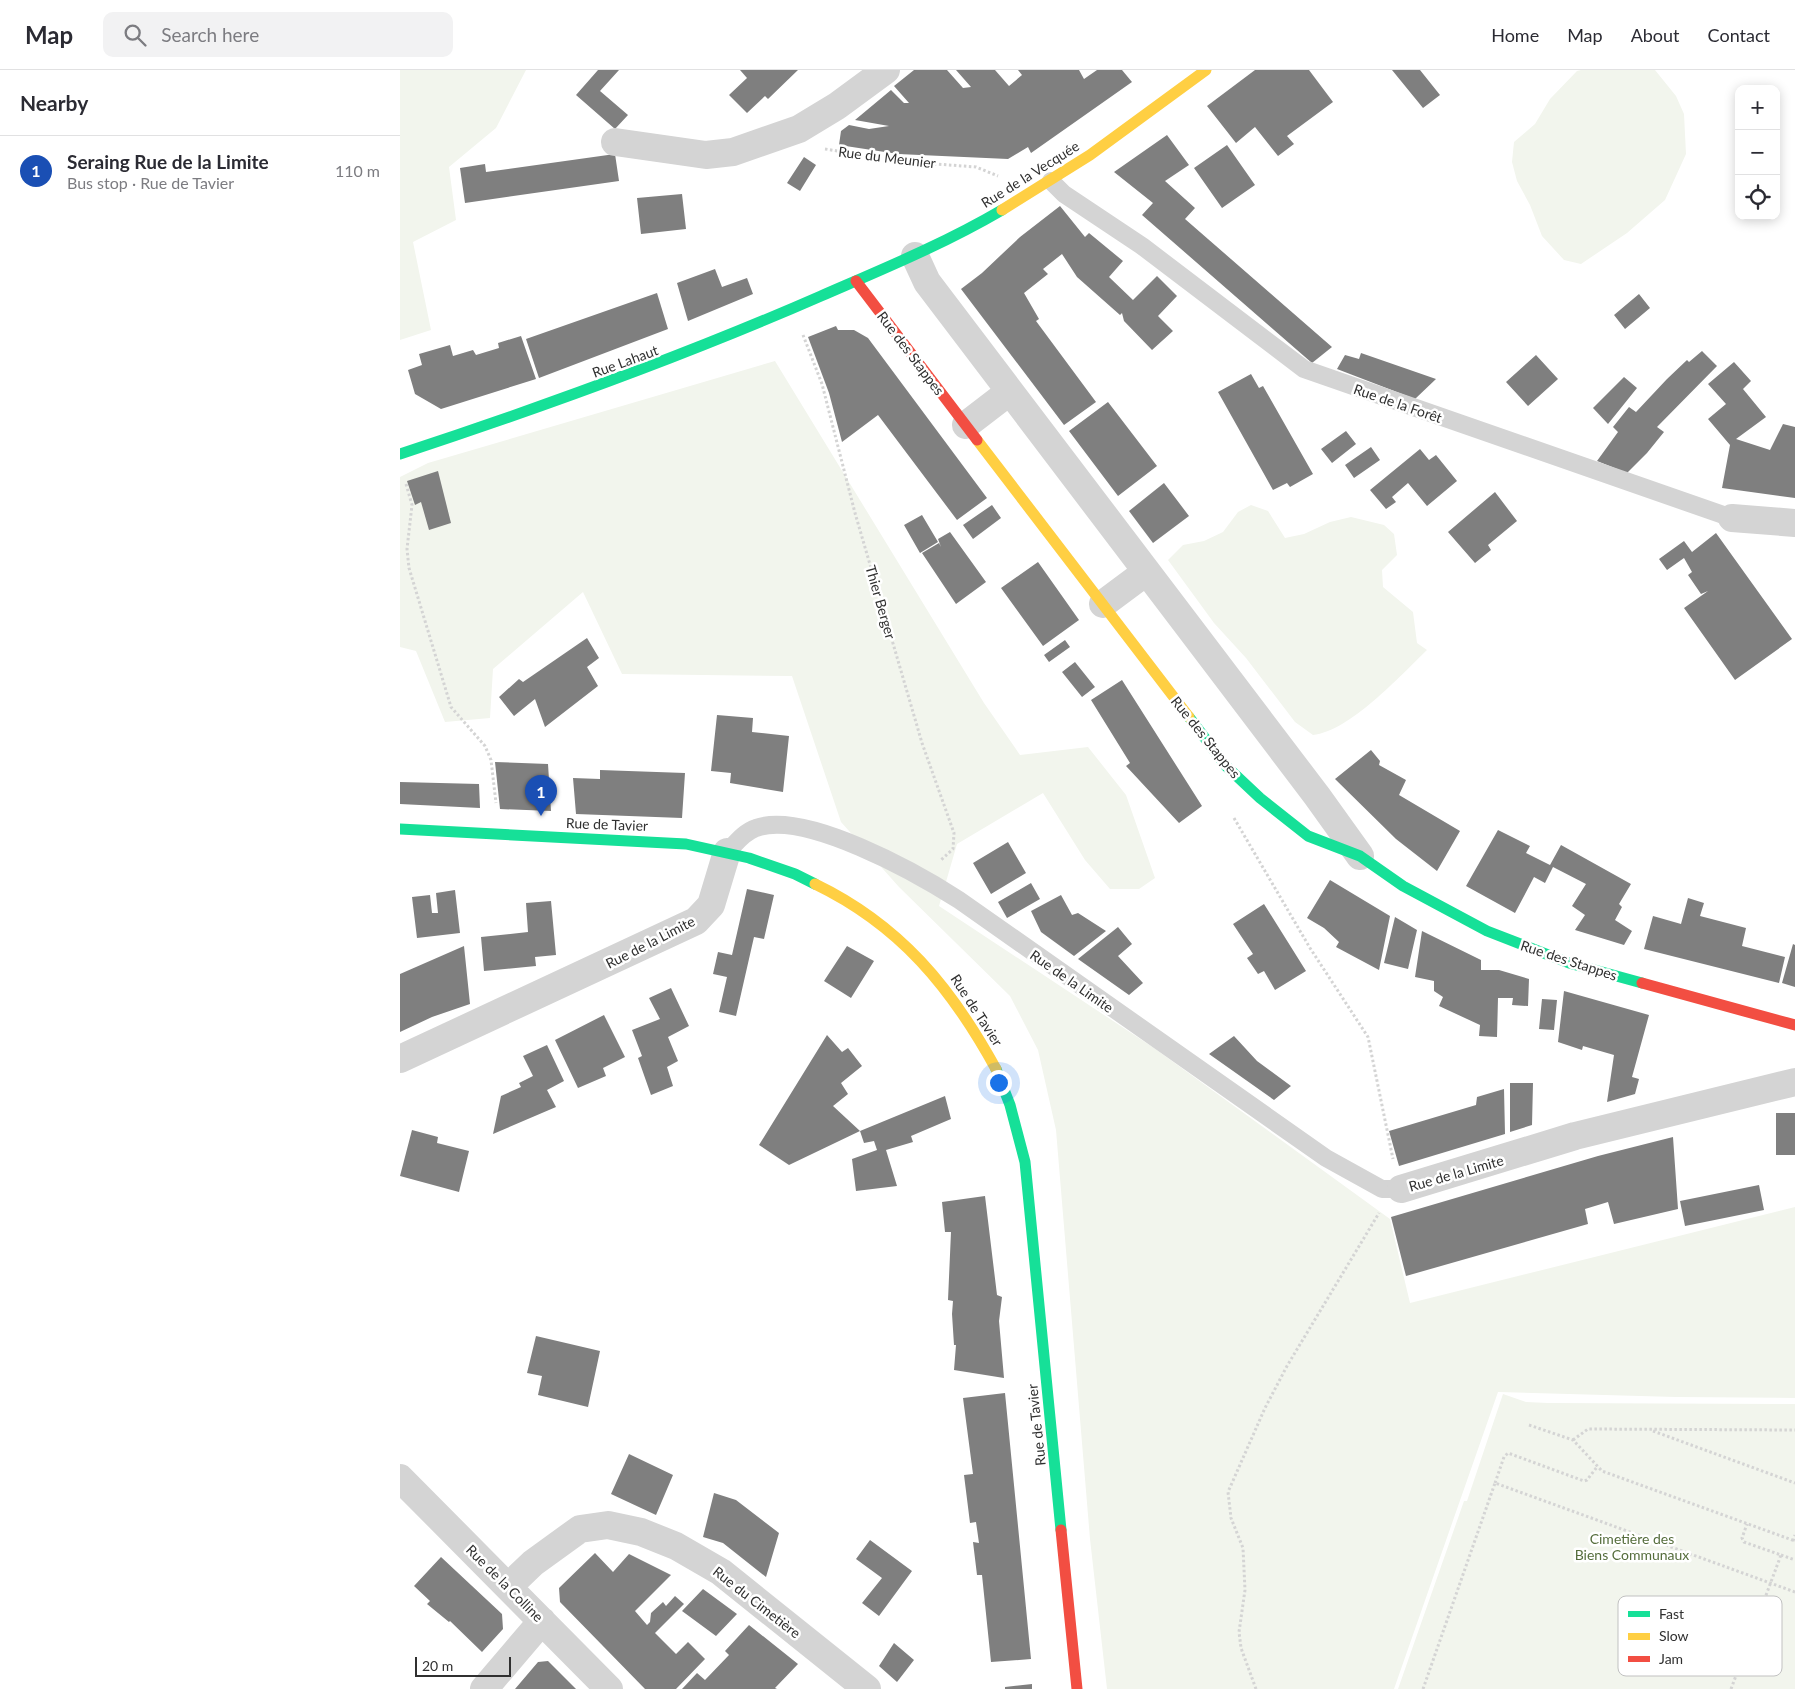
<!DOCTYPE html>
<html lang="en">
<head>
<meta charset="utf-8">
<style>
	:root { --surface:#fff; --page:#f2f2f3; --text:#2b2b33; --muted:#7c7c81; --line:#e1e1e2; --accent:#b45309 }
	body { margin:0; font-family:Lato,sans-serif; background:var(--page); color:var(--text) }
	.controls { position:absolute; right:15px; top:15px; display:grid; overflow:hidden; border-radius:10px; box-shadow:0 2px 12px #0003 }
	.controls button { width:45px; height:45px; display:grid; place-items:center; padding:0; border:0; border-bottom:1px solid var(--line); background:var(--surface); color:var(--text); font:25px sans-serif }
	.scale { position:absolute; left:15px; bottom:12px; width:96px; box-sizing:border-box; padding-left:5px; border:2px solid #303030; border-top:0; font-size:14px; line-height:18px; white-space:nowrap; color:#303030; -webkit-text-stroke:4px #fff; paint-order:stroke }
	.you { position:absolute; left:598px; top:1012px; width:18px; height:18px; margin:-12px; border:4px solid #fff; border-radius:50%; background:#1a73e8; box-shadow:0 0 0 8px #1a73e833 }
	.badge { display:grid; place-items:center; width:32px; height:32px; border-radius:50%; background:var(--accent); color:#fff; font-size:16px; font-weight:700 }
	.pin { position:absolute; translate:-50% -41px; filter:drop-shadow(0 1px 2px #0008) }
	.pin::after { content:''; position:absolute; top:26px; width:18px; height:15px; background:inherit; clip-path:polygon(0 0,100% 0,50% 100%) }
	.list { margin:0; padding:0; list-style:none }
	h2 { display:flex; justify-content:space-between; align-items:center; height:65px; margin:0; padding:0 20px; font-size:21px }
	h2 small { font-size:16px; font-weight:400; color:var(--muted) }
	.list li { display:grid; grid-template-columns:32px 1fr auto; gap:15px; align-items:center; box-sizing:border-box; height:70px; padding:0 20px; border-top:1px solid var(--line) }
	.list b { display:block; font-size:19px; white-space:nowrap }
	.list p { margin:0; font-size:16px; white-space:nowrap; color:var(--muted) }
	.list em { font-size:16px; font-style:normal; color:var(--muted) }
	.icon { flex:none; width:28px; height:28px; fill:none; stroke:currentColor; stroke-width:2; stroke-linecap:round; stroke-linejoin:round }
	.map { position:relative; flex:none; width:1395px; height:1619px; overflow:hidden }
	header { display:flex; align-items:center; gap:30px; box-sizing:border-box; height:70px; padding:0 25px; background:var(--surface); border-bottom:1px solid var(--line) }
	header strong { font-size:24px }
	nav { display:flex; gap:28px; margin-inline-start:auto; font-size:18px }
	.search { width:350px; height:45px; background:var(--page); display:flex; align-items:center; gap:12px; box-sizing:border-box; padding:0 18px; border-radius:10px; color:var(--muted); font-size:19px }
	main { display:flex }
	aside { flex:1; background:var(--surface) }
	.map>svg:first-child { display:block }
	.green { fill:#f2f5ed }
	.building { fill:#7f7f7f }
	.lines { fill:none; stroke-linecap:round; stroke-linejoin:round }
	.path { stroke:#d4d4d4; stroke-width:3; stroke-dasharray:2.5 2.5; stroke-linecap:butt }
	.lane { stroke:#d4d4d4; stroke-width:18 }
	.street { stroke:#d4d4d4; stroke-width:28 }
	.fast { stroke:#16e098; stroke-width:11 }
	.slow { stroke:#ffcf43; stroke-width:11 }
	.jam { stroke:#f24e42; stroke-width:11 }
	.labels { text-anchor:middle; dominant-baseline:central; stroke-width:5; stroke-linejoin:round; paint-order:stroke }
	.street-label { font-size:14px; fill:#303030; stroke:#fff }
	.park-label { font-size:14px; fill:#556d3c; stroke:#fff }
	.key { fill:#fff; stroke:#c1c1c1; stroke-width:1 }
	.key-label { font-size:14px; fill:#303030 }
</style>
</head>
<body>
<header>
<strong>Map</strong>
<div class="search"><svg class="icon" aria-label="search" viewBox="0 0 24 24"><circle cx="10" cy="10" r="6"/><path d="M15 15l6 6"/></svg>Search here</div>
<nav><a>Home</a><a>Map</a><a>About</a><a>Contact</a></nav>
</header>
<main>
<aside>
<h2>Nearby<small></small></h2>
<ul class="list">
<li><span class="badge" style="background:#1a4fb4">1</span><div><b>Seraing Rue de la Limite</b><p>Bus stop · Rue de Tavier</p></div><em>110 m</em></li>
</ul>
</aside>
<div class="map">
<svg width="1395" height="1619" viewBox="0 0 1395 1619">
	<rect width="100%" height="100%" fill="#fff"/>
	<path class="green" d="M 0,0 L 126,0 L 96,58 L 49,97 L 56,150 L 13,172 L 31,260 L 0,270 Z
		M 1181,0 L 1255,0 L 1276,26 L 1284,44 L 1286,84 L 1265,130 L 1227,163 L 1181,194 L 1164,190 L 1142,166 L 1130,135 L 1117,111 L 1112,92 L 1114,72 L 1135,54 L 1150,29 L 1177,1 Z
		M 375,291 L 584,633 L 620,685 L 688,677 L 726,725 L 755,808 L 739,819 L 710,819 L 685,790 L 643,723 L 557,774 L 539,836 L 754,978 L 990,1149 L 1010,1233 L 1395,1137 L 1395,1328 L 1276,1327 L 1098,1322 L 994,1619 L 707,1619 L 690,1469 L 656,1060 L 638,980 L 610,926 L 499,817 L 441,752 L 392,606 L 222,604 L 183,522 L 93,599 L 90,648 L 45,652 L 16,581 L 0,577 L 0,407 L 28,393 Z
		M 851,435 L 868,441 L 885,468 L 904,464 L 930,452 L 951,447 L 984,455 L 994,464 L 997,485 L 982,500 L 983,517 L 1013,542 L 1017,573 L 1027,580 C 1000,606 950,661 913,665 L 895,652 L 846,588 L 814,553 L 768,490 L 783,475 L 804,471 L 823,462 L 838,442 Z
		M 1103,1324 L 1126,1332 L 1148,1333 L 1395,1334 L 1395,1619 L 998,1619 L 1064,1431 L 1067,1431 Z"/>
	<path class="building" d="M 198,0 L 219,0 L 200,21 L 228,45 L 215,59 L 176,25 Z
		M 340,0 L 398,0 L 368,29 L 365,26 L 347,43 L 329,25 L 347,8 Z
		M 514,0 L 547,0 L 563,18 L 571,17 L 556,0 L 595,0 L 609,16 L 622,5 L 618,0 L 679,0 L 684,9 L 697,0 L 722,0 L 732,12 L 631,83 L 628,77 L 608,89 L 498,84 L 439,75 L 441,61 L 449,55 L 469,59 L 489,56 L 455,50 L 491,20 L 504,33 L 509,33 L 494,16 Z
		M 855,0 L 909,0 L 933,32 L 887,66 L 894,74 L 878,86 L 855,57 L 836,73 L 807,36 Z
		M 992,0 L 1020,0 L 1040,25 L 1023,38 Z
		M 767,65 L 789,95 L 765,111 L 795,138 L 785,149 L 932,277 L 912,293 L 742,145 L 753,133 L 714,102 Z
		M 827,75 L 855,115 L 822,138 L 794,98 Z
		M 215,84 L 219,111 L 65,133 L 60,98 L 85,94 L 86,102 Z
		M 404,87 L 416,95 L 400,121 L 387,113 Z
		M 282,124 L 286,159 L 241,164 L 237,128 Z
		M 660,136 L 685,167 L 689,163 L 723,191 L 709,207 L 733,230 L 757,206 L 777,226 L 758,246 L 773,261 L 752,280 L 724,251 L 722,243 L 720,245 L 677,207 L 662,184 L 643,199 L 648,204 L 624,223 L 639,249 L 636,251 L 696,332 L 664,355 L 561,219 L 582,203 L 620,167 Z
		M 315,199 L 322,217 L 347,208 L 353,224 L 288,251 L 277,213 Z
		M 257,223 L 268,259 L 139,308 L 126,269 Z
		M 1239,224 L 1250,238 L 1225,259 L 1214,245 Z
		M 436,256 L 438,260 L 454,260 L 468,268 L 587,428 L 557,450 L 478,345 L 442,372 L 429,323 L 408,267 Z
		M 121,266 L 136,309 L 41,339 L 15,324 L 8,300 L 22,295 L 19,284 L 50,275 L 53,286 L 73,280 L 76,285 L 99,278 L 98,273 Z
		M 1302,281 L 1317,296 L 1257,357 L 1264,362 L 1247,383 L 1227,403 L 1197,391 L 1218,362 L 1213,357 L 1229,337 L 1236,342 L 1267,309 L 1287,290 L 1289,292 Z
		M 961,283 L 1036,309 L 1015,329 L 937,299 L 945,285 L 959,289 Z
		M 1136,285 L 1158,309 L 1128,336 L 1106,312 Z
		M 1334,292 L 1351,311 L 1343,319 L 1366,347 L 1336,369 L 1370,380 L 1383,354 L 1395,357 L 1395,428 L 1322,418 L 1330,375 L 1308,349 L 1326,334 L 1308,314 Z
		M 851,304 L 859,318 L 863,316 L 913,404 L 890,417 L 887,413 L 873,420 L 818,322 Z
		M 1224,307 L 1237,318 L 1208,354 L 1193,338 Z
		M 708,332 L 757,396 L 718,426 L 669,361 Z
		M 946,361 L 956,374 L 932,393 L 921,379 Z
		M 971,377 L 980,390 L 954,408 L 945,395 Z
		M 1020,379 L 1029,390 L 1036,385 L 1057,411 L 1027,436 L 1008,413 L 992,427 L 996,432 L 986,439 L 970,420 Z
		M 38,401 L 51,453 L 29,460 L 21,432 L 15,435 L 7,411 Z
		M 764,413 L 789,446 L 753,473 L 729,441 Z
		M 1095,422 L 1117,451 L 1088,475 L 1091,480 L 1075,493 L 1048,462 Z
		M 592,435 L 601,448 L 573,469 L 563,455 Z
		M 522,445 L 538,472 L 520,483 L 504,455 Z
		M 550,462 L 586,512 L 556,534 L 522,483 L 539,473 L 541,477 L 538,469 Z
		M 1316,463 L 1392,569 L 1335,610 L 1284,538 L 1308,521 L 1301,524 L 1288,505 L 1292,502 L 1284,488 L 1267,500 L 1259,489 L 1284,471 L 1292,482 Z
		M 638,492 L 679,550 L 643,576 L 601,518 Z
		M 187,568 L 199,588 L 187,597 L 198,616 L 145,657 L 135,629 L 114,646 L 99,627 L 119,609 L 123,612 Z
		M 665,570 L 670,577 L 649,592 L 644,585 Z
		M 675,592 L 695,617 L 682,627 L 662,602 Z
		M 722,610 L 802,736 L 779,753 L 726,696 L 730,693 L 691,630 Z
		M 317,645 L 353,648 L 352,662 L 389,666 L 383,722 L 330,713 L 331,703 L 311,701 Z
		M 971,680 L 980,691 L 979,695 L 1006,710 L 999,725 L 1060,761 L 1037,801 L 996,769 L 935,709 Z
		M 95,692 L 148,694 L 151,741 L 100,739 Z
		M 200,700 L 285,703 L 282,748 L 176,744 L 173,708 L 200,709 Z
		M 0,712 L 79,714 L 80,738 L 0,734 Z
		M 1098,760 L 1130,776 L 1126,783 L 1150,795 L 1161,775 L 1231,814 L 1219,834 L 1222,837 L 1215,850 L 1232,861 L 1224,875 L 1175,860 L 1185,845 L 1172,836 L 1186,814 L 1153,797 L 1145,813 L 1134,807 L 1115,843 L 1066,816 Z
		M 608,772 L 626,803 L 591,824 L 573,793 Z
		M 930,810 L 990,846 L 979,900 L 936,877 L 939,872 L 924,858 L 907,848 Z
		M 631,813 L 640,829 L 607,848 L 598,832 Z
		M 347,819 L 374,825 L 364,869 L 354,867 L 336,946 L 319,942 L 327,907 L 313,904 L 318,882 L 332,885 Z
		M 55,820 L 60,863 L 17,868 L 12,827 L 30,825 L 32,843 L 38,843 L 36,823 Z
		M 661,825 L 672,845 L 678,843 L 706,861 L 674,886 L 641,862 L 631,841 Z
		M 1288,828 L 1304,833 L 1300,846 L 1346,858 L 1342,876 L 1385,887 L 1379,913 L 1244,879 L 1253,846 L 1281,854 Z
		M 151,831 L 156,885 L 135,887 L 136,896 L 84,901 L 81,867 L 128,862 L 126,833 Z
		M 864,834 L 906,901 L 875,920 L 864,901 L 858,904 L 847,888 L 853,884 L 833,854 Z
		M 995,847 L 1017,860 L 1008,899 L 984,893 Z
		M 718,857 L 732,874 L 718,886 L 743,913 L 729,925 L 678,889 Z
		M 1022,861 L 1081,890 L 1081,900 L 1099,900 L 1129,909 L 1128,936 L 1112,935 L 1113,928 L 1098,928 L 1097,967 L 1079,966 L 1080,955 L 1039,936 L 1043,927 L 1034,921 L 1034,911 L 1015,907 Z
		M 1393,874 L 1395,875 L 1395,917 L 1382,913 Z
		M 64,876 L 70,934 L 32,947 L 0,962 L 0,904 Z
		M 447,876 L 474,891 L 451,928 L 424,911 Z
		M 271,918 L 289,956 L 268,967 L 278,991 L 267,997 L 273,1016 L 251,1025 L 238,988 L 242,986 L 232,960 L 260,949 L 249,928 Z
		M 1164,921 L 1249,945 L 1232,1007 L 1239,1009 L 1235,1024 L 1207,1032 L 1214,985 L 1183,976 L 1182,980 L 1158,972 Z
		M 1142,929 L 1157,930 L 1154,960 L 1139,959 Z
		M 204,945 L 225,987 L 203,998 L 206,1006 L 178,1018 L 155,970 Z
		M 427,965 L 442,982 L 448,978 L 462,996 L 441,1013 L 448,1024 L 433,1036 L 460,1061 L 389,1095 L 359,1075 Z
		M 834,966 L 857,991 L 891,1016 L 874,1030 L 809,984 Z
		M 147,975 L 164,1011 L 147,1020 L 156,1037 L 93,1064 L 101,1026 L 121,1017 L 119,1013 L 133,1006 L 123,986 Z
		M 1110,1013 L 1133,1013 L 1132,1055 L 1110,1062 Z
		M 1104,1019 L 1105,1064 L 999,1096 L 989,1061 L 1076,1035 L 1077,1027 Z
		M 545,1026 L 551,1049 L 511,1066 L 513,1072 L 486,1080 L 497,1116 L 456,1121 L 452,1089 L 477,1080 L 474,1071 L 464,1073 L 460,1061 Z
		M 1376,1043 L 1395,1043 L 1395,1085 L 1376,1085 Z
		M 12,1060 L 38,1067 L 37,1073 L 69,1081 L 59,1122 L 0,1106 Z
		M 1273,1067 L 1278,1139 L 1214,1154 L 1208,1132 L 1185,1139 L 1188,1154 L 1006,1206 L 991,1147 L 1198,1086 Z
		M 1359,1115 L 1364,1140 L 1285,1156 L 1280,1131 Z
		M 585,1126 L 597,1225 L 602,1227 L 599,1251 L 604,1308 L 554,1300 L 556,1275 L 554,1275 L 552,1244 L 553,1231 L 548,1230 L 551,1162 L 545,1162 L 542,1132 Z
		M 136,1266 L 200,1281 L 188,1337 L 138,1325 L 142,1306 L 127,1303 Z
		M 605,1323 L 631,1589 L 591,1592 L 582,1505 L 577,1505 L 573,1472 L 579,1473 L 576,1452 L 570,1453 L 564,1405 L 573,1404 L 563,1328 Z
		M 229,1384 L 273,1405 L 256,1445 L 211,1424 Z
		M 314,1423 L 336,1430 L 379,1463 L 366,1507 L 323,1473 L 303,1467 Z
		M 470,1470 L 512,1501 L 479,1546 L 462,1533 L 482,1508 L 456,1489 Z
		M 195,1483 L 213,1502 L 229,1484 L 271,1505 L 235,1541 L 247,1555 L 250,1552 L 251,1543 L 263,1532 L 266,1536 L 275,1526 L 284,1534 L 255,1563 L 276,1584 L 288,1572 L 305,1589 L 276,1619 L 245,1619 L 160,1532 L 159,1518 Z
		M 41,1487 L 102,1544 L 103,1559 L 82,1582 L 50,1551 L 49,1552 L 27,1534 L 30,1531 L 14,1516 Z
		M 303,1519 L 337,1544 L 316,1566 L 282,1541 Z
		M 349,1555 L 398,1594 L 375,1618 L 377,1619 L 282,1619 L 297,1603 L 305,1610 L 329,1585 L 325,1581 Z
		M 494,1573 L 514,1590 L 497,1612 L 479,1596 Z
		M 148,1591 L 176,1619 L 115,1619 L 138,1592 Z
		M 632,1614 L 632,1619 L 605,1619 L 605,1617 Z"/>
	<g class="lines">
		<path class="path" d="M 425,79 L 509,92 L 576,97 L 598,106
			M 403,265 L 422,314 L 455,443 L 522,673 L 554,763 L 553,779 L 541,790
			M 6,414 L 12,435 L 7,479 L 9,498 L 51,637 L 85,676 L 91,690 L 96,733
			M 834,748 L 910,878 L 968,967 L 993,1089
			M 1129,1355 L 1173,1370 L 1202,1401 L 1395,1471
			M 1253,1361 L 1395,1413
			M 1173,1370 L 1188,1359 L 1395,1360
			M 1095,1413 L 1104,1387 L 1108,1383 L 1184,1411 L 1187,1410 L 1197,1397
			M 1393,1471 L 1395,1465
			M 1381,1485 L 1395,1490
			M 856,1619 L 841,1578 L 839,1562 L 845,1520 L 843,1478 L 831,1448 L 828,1422 L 865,1338 L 887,1296 L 979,1143
			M 1023,1619 L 1095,1413 L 1395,1522
			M 1331,1619 L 1381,1485 L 1344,1472 L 1342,1468 L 1347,1454"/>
		<path class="lane" d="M 651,111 L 664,124 L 742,176 L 904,299 L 1332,448
			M 327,782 C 336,773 344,762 356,758 C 405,740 517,803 559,830 L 926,1088 L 982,1119 L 1001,1119"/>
		<path class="street" d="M 215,72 L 306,85 L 333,82 L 399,59 L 437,36 L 486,0
			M 515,186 L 527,212 L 917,726 L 960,786
			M 566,355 L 609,322
			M 1332,448 L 1395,453
			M 703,534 L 746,502
			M 0,989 L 296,851 L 311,835 L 327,782
			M 1001,1119 L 1175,1066 L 1395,1012
			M 0,1408 L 209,1619
			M 108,1517 L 133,1493 L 180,1459 L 208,1455 L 241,1462 L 276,1476 L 321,1502 L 467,1619
			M 84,1619 L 142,1551"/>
		<path class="fast" d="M 0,384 C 143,337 284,286 421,226 C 483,199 544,174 602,140
			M 789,647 L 826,696 L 860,728 L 908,766 L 960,786 L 1003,816 L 1087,861 L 1169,893 L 1242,913
			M 0,759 L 286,774 L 349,788 L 395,804 L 415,814
			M 596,999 L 610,1035 L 625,1092 L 661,1460"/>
		<path class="slow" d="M 602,140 L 690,85 L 806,0
			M 577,370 L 789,647
			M 415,814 C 500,855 551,917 596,999"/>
		<path class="jam" d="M 456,211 L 577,370
			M 1242,913 L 1395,955
			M 661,1460 L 677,1619"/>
	</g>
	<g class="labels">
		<g class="street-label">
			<text transform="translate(487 87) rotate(7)">Rue du Meunier</text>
			<text transform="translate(630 104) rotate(-32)">Rue de la Vecquée</text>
			<text transform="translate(511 283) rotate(53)">Rue des Stappes</text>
			<text transform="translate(225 291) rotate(-20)">Rue Lahaut</text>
			<text transform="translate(998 333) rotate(19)">Rue de la Forêt</text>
			<text transform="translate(481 532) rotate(74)">Thier Berger</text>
			<text transform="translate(806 667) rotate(51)">Rue des Stappes</text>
			<text transform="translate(207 754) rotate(2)">Rue de Tavier</text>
			<text transform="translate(250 872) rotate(-27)">Rue de la Limite</text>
			<text transform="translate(1169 890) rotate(18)">Rue des Stappes</text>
			<text transform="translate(672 911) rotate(35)">Rue de la Limite</text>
			<text transform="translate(577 940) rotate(57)">Rue de Tavier</text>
			<text transform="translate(1056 1103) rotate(-16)">Rue de la Limite</text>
			<text transform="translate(636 1355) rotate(-96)">Rue de Tavier</text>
			<text transform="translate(105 1513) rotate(45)">Rue de la Colline</text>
			<text transform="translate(357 1532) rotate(38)">Rue du Cimetière</text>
		</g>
		<g class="park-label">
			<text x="1232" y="1468">Cimetière des<tspan x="1232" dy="16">Biens Communaux</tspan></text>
		</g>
	</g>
	<rect x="1218" y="1526" width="164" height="80" rx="8" class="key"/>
	<rect x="1228" y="1541" width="22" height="6" fill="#16e098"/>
	<rect x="1228" y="1563" width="22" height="7" fill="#ffcf43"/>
	<rect x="1228" y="1586" width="22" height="6" fill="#f24e42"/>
	<g class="key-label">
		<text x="1259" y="1549">Fast</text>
		<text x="1259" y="1571">Slow</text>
		<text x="1259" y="1594">Jam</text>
	</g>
</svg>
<div class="controls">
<button>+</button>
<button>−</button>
<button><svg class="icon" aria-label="locate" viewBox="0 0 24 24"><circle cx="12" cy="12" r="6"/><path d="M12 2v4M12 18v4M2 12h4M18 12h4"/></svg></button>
</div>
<div class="scale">20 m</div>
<div class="you"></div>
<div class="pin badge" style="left:141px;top:746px;background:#1a4fb4">1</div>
</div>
</main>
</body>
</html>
